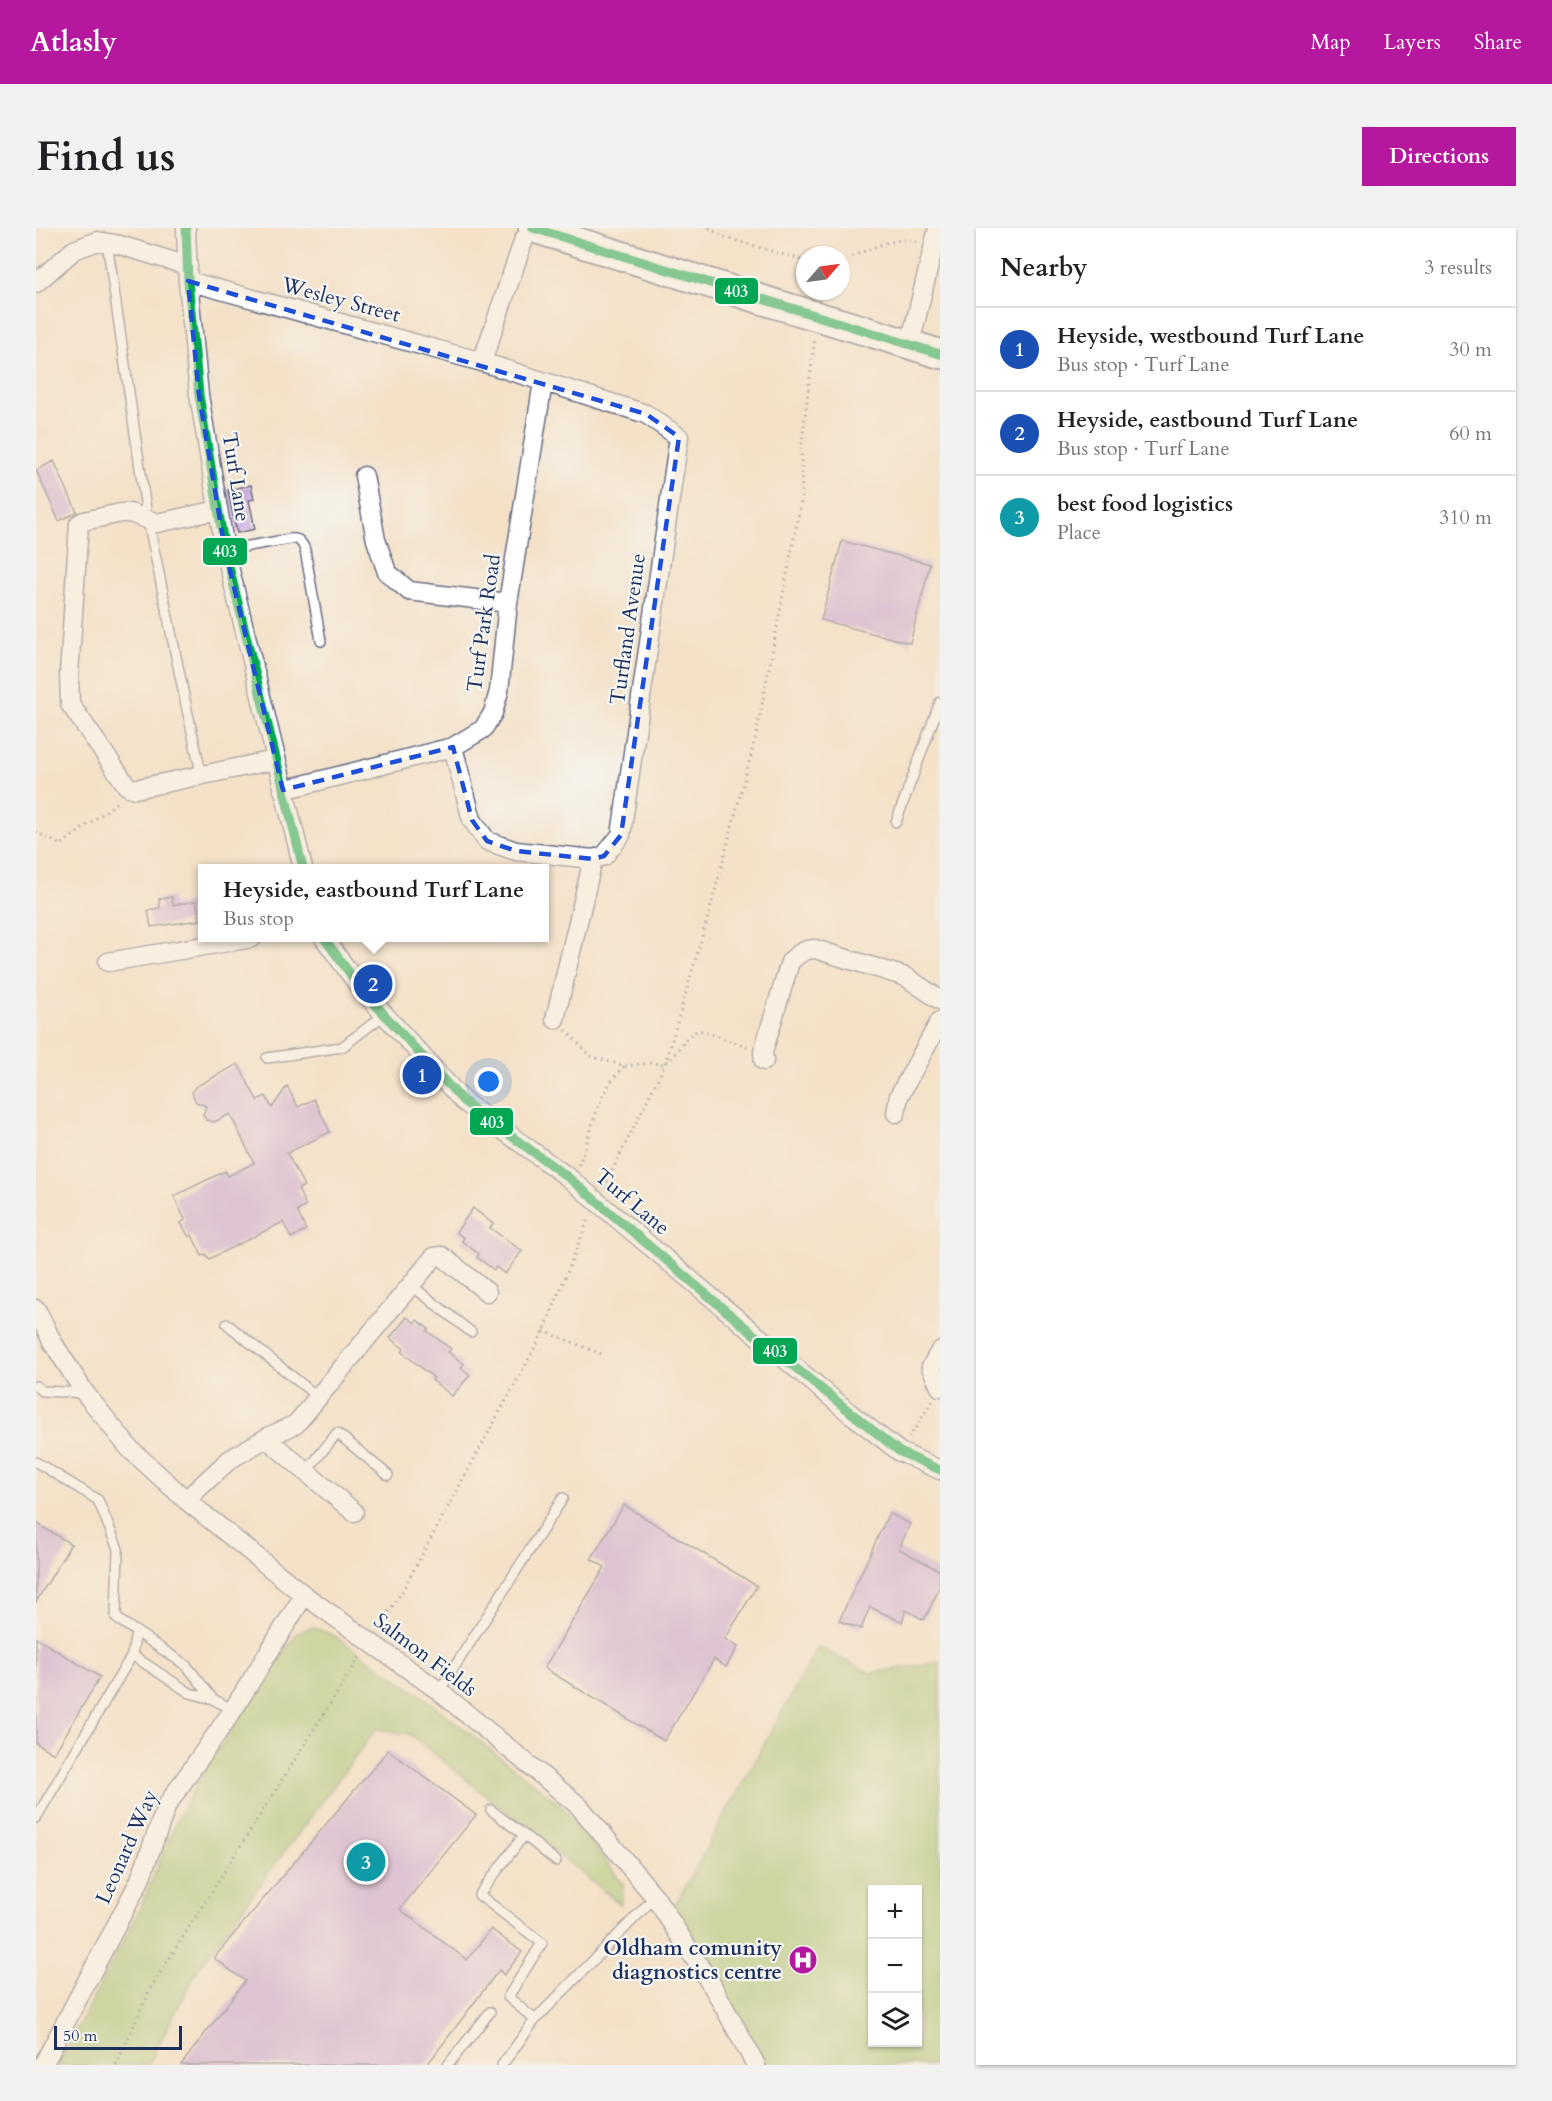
<!DOCTYPE html>
<html lang="en">
<head>
<meta charset="utf-8">
<style>
	:root { --surface:#fff; --page:#f2f2f2; --text:#202124; --muted:#757577; --line:#e0e0e0; --accent:#b5179e }
	body { margin:0; font-family:Cardo,serif; background:var(--page); color:var(--text) }
	.controls { position:absolute; right:18px; bottom:18px; display:grid; overflow:hidden; border-radius:0px; box-shadow:0 2px 4px #0004 }
	.controls button { width:54px; height:54px; display:grid; place-items:center; padding:0; border:0; border-bottom:2px solid var(--line); background:var(--surface); color:var(--text); font:30px sans-serif }
	.compass { position:absolute; left:760px; top:18px; width:54px; height:54px; border-radius:50%; background:var(--surface); box-shadow:0 2px 4px #0004; rotate:62deg }
	.scale { position:absolute; left:18px; bottom:15px; width:128px; box-sizing:border-box; padding-left:6px; border:3px solid #1b2f5e; border-top:0; font-size:16px; line-height:21px; white-space:nowrap; color:#1b2f5e; -webkit-text-stroke:4px #f6f6f2; paint-order:stroke }
	.you { position:absolute; left:453px; top:854px; width:21px; height:21px; margin:-15px; border:4px solid #fff; border-radius:50%; background:#1a73e8; box-shadow:0 0 0 9px #1a73e833 }
	.badge { display:grid; place-items:center; width:39px; height:39px; border-radius:50%; background:var(--accent); color:#fff; font-size:20px; font-weight:700 }
	.pin { position:absolute; translate:-50% -50%; border:3px solid #fff; box-shadow:0 2px 6px #0006 }
	.popup { position:absolute; left:162px; top:636px; width:351px; height:78px; box-sizing:border-box; display:grid; place-content:center; border-radius:0px; background:var(--surface); filter:drop-shadow(0 2px 4px #0005); font-size:20px; white-space:nowrap; color:var(--muted) }
	.popup b { font-size:22px; color:var(--text) }
	.popup::after { content:''; position:absolute; left:50%; top:100%; margin-left:-12px; border:12px solid transparent; border-top-color:var(--surface) }
	.list { margin:0; padding:0; list-style:none }
	h2 { display:flex; justify-content:space-between; align-items:center; height:78px; margin:0; padding:0 24px; font-size:26px }
	h2 small { font-size:20px; font-weight:400; color:var(--muted) }
	.list li { display:grid; grid-template-columns:39px 1fr auto; gap:18px; align-items:center; box-sizing:border-box; height:84px; padding:0 24px; border-top:2px solid var(--line) }
	.list b { display:block; font-size:22px; white-space:nowrap }
	.list p { margin:0; font-size:20px; white-space:nowrap; color:var(--muted) }
	.list em { font-size:20px; font-style:normal; color:var(--muted) }
	.icon { flex:none; width:33px; height:33px; fill:none; stroke:currentColor; stroke-width:2; stroke-linecap:round; stroke-linejoin:round }
	.map { position:relative; flex:none; width:904px; height:1837px; overflow:hidden; border-radius:0px }
	header { display:flex; align-items:center; gap:36px; box-sizing:border-box; height:84px; padding:0 30px; background:var(--accent); color:#fff }
	header strong { font-size:28px }
	nav { display:flex; gap:33px; margin-inline-start:auto; font-size:21px }
	.intro { display:flex; align-items:center; justify-content:space-between; box-sizing:border-box; height:144px; padding:0 36px }
	h1 { margin:0; font-size:42px }
	.button { padding:15px 27px; border-radius:0px; background:var(--accent); color:#fff; font-size:21px; font-weight:700 }
	main { display:flex; gap:36px; padding:0 36px }
	aside { flex:1; background:var(--surface); border-radius:0px; box-shadow:0 2px 4px #0004 }
	.map>svg:first-child { display:block }
	.green { fill:#9ec570; stroke:#5c7a67; stroke-width:1.5; fill-rule:evenodd }
	.building { fill:#c39fde }
	.lines { fill:none; stroke-linecap:round; stroke-linejoin:round }
	.service-casing { stroke:#676d83; stroke-width:12 }
	.minor-casing { stroke:#676d83; stroke-width:21 }
	.primary-casing { stroke:#676d83; stroke-width:32 }
	.path { stroke:#676d83; stroke-width:3; stroke-dasharray:1.5 4.5; stroke-linecap:butt }
	.service { stroke:#fff; stroke-width:9 }
	.minor { stroke:#fff; stroke-width:18 }
	.primary { stroke:#fff; stroke-width:28 }
	.minor-bridge-casing { stroke:#676d83; stroke-width:21; stroke-linecap:butt }
	.primary-bridge-casing { stroke:#676d83; stroke-width:32; stroke-linecap:butt }
	.minor-bridge { stroke:#fff; stroke-width:18 }
	.primary-bridge { stroke:#fff; stroke-width:28 }
	.bus-1-casing { stroke:#f6f6f2; stroke-width:14 }
	.bus-1 { stroke:#00a651; stroke-width:9 }
	.marked { fill:none; stroke:#1d4ed8; stroke-width:4.5; stroke-dasharray:12 8; stroke-linejoin:round }
	.labels { text-anchor:middle; dominant-baseline:central; stroke-width:4.5; stroke-linejoin:round; paint-order:stroke }
	.street-label { font-size:21px; fill:#1b2f5e; stroke:#f6f6f2 }
	.poi-label { font-size:21px; font-weight:bold; fill:#1b2f5e; stroke:#f6f6f2; text-anchor:end }
	.line-badge { stroke:#f6f6f2; stroke-width:2 }
	.badge-label { font-size:16px; text-anchor:middle; font-weight:bold; fill:#fff }
</style>
</head>
<body>
<header>
<strong>Atlasly</strong>
<nav><a>Map</a><a>Layers</a><a>Share</a></nav>
</header>
<div class="intro"><h1>Find us</h1><a class="button">Directions</a></div>
<main>
<div class="map">
<svg width="904" height="1837" viewBox="0 0 904 1837">
	<rect width="100%" height="100%" fill="#f6f6f2"/>
	<filter id="ink" filterUnits="userSpaceOnUse"><feTurbulence type="fractalNoise" baseFrequency=".0167" numOctaves="2"/><feDisplacementMap in="SourceGraphic" scale="12" xChannelSelector="R" yChannelSelector="G"/><feConvolveMatrix kernelMatrix="1 2 1 2 8 2 1 2 1" color-interpolation-filters="sRGB"/></filter>
	<filter id="wash" filterUnits="userSpaceOnUse"><feTurbulence type="fractalNoise" baseFrequency=".008" numOctaves="4" result="noise"/><feDisplacementMap in="SourceGraphic" scale="24" xChannelSelector="R" yChannelSelector="G"/><feGaussianBlur stdDeviation="1.35" result="paint"/><feColorMatrix in="noise" values="0 0 0 0 0 0 0 0 0 0 0 0 0 0 0 0 0 1.4 0 .05"/><feComposite in="paint" operator="in"/></filter>
	<g filter="url(#wash)">
		<rect width="100%" height="100%" fill="#f4e1c8"/>
		<path class="green" d="M 276,1399 L 297,1407 L 386,1468 L 526,1578 L 587,1656 L 585,1677 L 374,1506 L 340,1501 L 165,1736 L 112,1837 L 22,1837 L 104,1681 L 139,1596 L 169,1541 L 261,1405 Z
			M 782,1419 L 834,1445 L 904,1434 L 904,1837 L 730,1837 L 638,1679 ZM 837,1662 L 882,1662 L 882,1814 L 837,1814 Z"/>
		<g id="blocks">
			<path class="building" d="M 18,233 L 41,284 L 23,293 L 0,242 Z
				M 215,257 L 218,271 L 213,272 L 219,301 L 201,305 L 192,262 Z
				M 806,313 L 894,336 L 874,415 L 785,392 Z
				M 136,669 L 137,677 L 160,673 L 164,692 L 115,699 L 112,682 L 124,680 L 123,671 Z
				M 202,836 L 221,872 L 230,868 L 236,880 L 251,858 L 262,879 L 278,871 L 294,904 L 251,925 L 268,958 L 262,961 L 270,978 L 261,983 L 270,1002 L 255,1010 L 247,994 L 173,1031 L 170,1026 L 166,1028 L 156,1007 L 153,1009 L 145,995 L 149,992 L 138,968 L 189,943 L 192,948 L 218,935 L 194,886 L 178,894 L 170,892 L 167,887 L 170,878 L 160,874 L 156,865 L 159,859 Z
				M 437,980 L 457,996 L 454,1000 L 486,1023 L 469,1046 L 460,1039 L 458,1042 L 441,1029 L 443,1026 L 426,1013 L 428,1010 L 420,1004 Z
				M 371,1089 L 379,1095 L 381,1092 L 393,1101 L 391,1103 L 415,1121 L 412,1124 L 428,1136 L 425,1140 L 434,1147 L 416,1168 L 396,1152 L 398,1150 L 366,1124 L 368,1121 L 354,1110 Z
				M 588,1277 L 721,1358 L 689,1411 L 702,1419 L 690,1439 L 678,1431 L 628,1513 L 508,1440 L 569,1339 L 555,1331 Z
				M 853,1285 L 874,1296 L 863,1321 L 904,1343 L 904,1359 L 888,1392 L 870,1382 L 866,1394 L 834,1379 L 825,1401 L 803,1393 Z
				M 0,1295 L 35,1316 L 0,1374 Z
				M 0,1410 L 64,1449 L 18,1526 L 0,1515 Z
				M 352,1522 L 440,1587 L 364,1681 L 431,1732 L 455,1701 L 486,1724 L 468,1747 L 463,1742 L 391,1837 L 145,1837 L 209,1753 L 178,1730 Z"/>
		</g>
	</g>
	<g filter="url(#ink)">
		<use href="#blocks" fill-opacity="0" stroke="#676d83" stroke-width="1.5"/>
		<g class="lines">
			<g class="service-casing">
				<path id="service" d="M 71,14 L 110,281
					M 112,292 L 150,477 L 166,549
					M 189,322 L 254,311 C 263,310 266,314 269,322 L 285,413
					M 860,594 L 904,474
					M 231,830 L 306,819 L 348,787
					M 375,1057 L 435,1104
					M 191,1096 L 283,1170
					M 0,1158 L 6,1163 L 49,1165
					M 0,1234 L 62,1272 L 82,1321 L 80,1390 L 151,1438 L 177,1471
					M 270,1244 L 301,1205 L 352,1247
					M 96,1427 L 100,1404
					M 403,1463 L 527,1270
					M 455,1582 L 488,1607 L 443,1667 L 506,1715 L 472,1769 L 499,1792
					M 0,1590 L 96,1427 L 154,1465 L 177,1471 L 197,1482
					M 488,1607 L 520,1633
					M 412,1837 L 454,1784
					M 466,1837 L 499,1792 L 619,1669"/>
			</g>
			<g class="minor-casing">
				<path id="minor" d="M 150,0 L 152,53 L 163,167 L 189,322 L 267,640
					M 152,53 L 446,134 L 610,186 L 643,209 L 585,607 L 568,628 L 557,631 L 480,623 L 451,613 L 436,592 L 417,519
					M 0,55 L 38,22 L 62,13 L 84,17 L 152,38
					M 874,116 L 902,0
					M 446,134 L 488,11
					M 328,248 L 340,312 L 351,344 L 373,363 L 472,375
					M 182,282 L 121,295 L 94,285 L 85,285 L 48,293 L 43,296 L 33,446 L 34,476 L 91,558 L 99,561 L 239,532
					M 247,562 L 417,519 L 447,501 L 457,485 L 463,463 L 472,375 L 507,154
					M 288,710 L 326,762 L 427,873 L 533,950
					M 72,734 L 216,710
					M 519,791 L 557,631
					M 728,833 L 727,824 L 754,734 C 761,726 768,721 779,721 L 870,749 L 904,772
					M 860,885 L 863,868 L 904,793
					M 596,1003 L 815,1186 L 864,1224 L 904,1242
					M 0,1081 L 17,1115 L 49,1165 L 94,1221 L 150,1272 L 268,1367 L 403,1463 L 543,1578 L 619,1669 L 677,1759 L 720,1837
					M 904,1123 L 895,1139 L 904,1159
					M 230,1210 L 318,1284
					M 150,1272 L 193,1232 L 230,1210 L 260,1196 L 398,1029 L 406,1028 L 451,1064
					M 7,1837 L 103,1654 L 131,1577 L 197,1482 L 268,1367"/>
			</g>
			<g class="primary-casing">
				<path id="primary" d="M 497,0 L 743,77
					M 827,102 L 904,126"/>
			</g>
			<path class="path" d="M 673,0 L 688,9 L 769,33
				M 805,33 C 831,24 853,7 883,14
				M 0,604 L 25,617 L 83,573
				M 530,802 L 554,828 L 589,838 L 613,835 L 629,836
				M 630,834 C 643,825 648,807 663,802 L 712,819
				M 543,937 C 557,903 560,863 589,838
				M 568,959 L 629,836 L 674,682 L 720,508 L 766,268 L 765,221 L 779,109
				M 508,1103 L 568,1127
				M 873,1210 L 897,1172
				M 343,1399 L 364,1367 L 508,1103 L 553,989
				M 80,1837 L 114,1761 L 325,1427"/>
			<use href="#service" class="service"/>
			<use href="#minor" class="minor"/>
			<use href="#primary" class="primary"/>
			<g class="minor-bridge-casing">
				<path id="minor-bridge" d="M 533,950 L 596,1003"/>
			</g>
			<g class="primary-bridge-casing">
				<path id="primary-bridge" d="M 743,77 L 827,102"/>
			</g>
			<use href="#minor-bridge" class="minor-bridge"/>
			<use href="#primary-bridge" class="primary-bridge"/>
			<g class="bus-1-casing">
				<path id="bus-1" d="M 150,0 L 152,53 L 163,167 L 189,322 L 267,640
					M 497,0 L 904,126
					M 288,710 L 326,762 L 427,873 L 533,950 L 715,1104 L 864,1224 L 904,1242"/>
			</g>
			<use href="#bus-1" class="bus-1"/>
		</g>
	</g>
	<path d="M0 0H904V1837H0ZM 152,53 L 610,186 L 643,209 L 585,607 L 568,628 L 557,631 L 480,623 L 451,613 L 436,592 L 417,519 L 247,562 L 189,322 L 163,167 Z" fill="#f4e1c8" fill-opacity=".55" fill-rule="evenodd"/>
	<path class="marked" d="M 152,53 L 610,186 L 643,209 L 585,607 L 568,628 L 557,631 L 480,623 L 451,613 L 436,592 L 417,519 L 247,562 L 189,322 L 163,167 Z"/>
	<defs>
		<g id="hospital-disc" transform="scale(1.5)"><circle r="9.5" fill="#b5179e" stroke="#f6f6f2"/><path d="M-5-5h3v3.5h4V-5h3V5h-3V1.5h-4V5h-3Z" fill="#fff"/></g>
	</defs>
	<g fill-rule="evenodd">
		<use href="#hospital-disc" x="767" y="1732"/>
	</g>
	<g class="labels">
		<g class="street-label">
			<text transform="translate(305 72) rotate(15)">Wesley Street</text>
			<text transform="translate(200 249) rotate(81)">Turf Lane</text>
			<text transform="translate(448 395) rotate(-82)">Turf Park Road</text>
			<text transform="translate(592 401) rotate(-82)">Turfland Avenue</text>
			<text transform="translate(596 974) rotate(40)">Turf Lane</text>
			<text transform="translate(389 1427) rotate(37)">Salmon Fields</text>
			<text transform="translate(91 1619) rotate(-66)">Leonard Way</text>
		</g>
		<g class="poi-label">
			<text x="746" y="1720">Oldham comunity<tspan x="746" dy="24">diagnostics centre</tspan></text>
		</g>
	</g>
	<g class="line-badge">
		<rect x="678" y="49" width="45" height="28" rx="6" fill="#00a651"/>
		<rect x="166" y="309" width="46" height="29" rx="6" fill="#00a651"/>
		<rect x="433" y="879" width="45" height="29" rx="6" fill="#00a651"/>
		<rect x="716" y="1109" width="46" height="28" rx="6" fill="#00a651"/>
	</g>
	<g class="badge-label">
		<text x="700" y="69">403</text>
		<text x="189" y="329">403</text>
		<text x="456" y="900">403</text>
		<text x="739" y="1129">403</text>
	</g>
</svg>
<div class="controls">
<button>+</button>
<button>−</button>
<button><svg class="icon" aria-label="layers" viewBox="0 0 24 24"><path d="M12 4l9 5-9 5-9-5zM3 14l9 5 9-5"/></svg></button>
</div>
<svg class="compass" viewBox="-18 -18 36 36"><path d="M0-13l5 13h-10z" fill="#e53935"/><path d="M0 13l5-13h-10z" fill="#757577"/></svg>
<div class="scale">50 m</div>
<div class="you"></div>
<div class="pin badge" style="left:386px;top:847px;background:#1a4fb4">1</div>
<div class="pin badge" style="left:337px;top:756px;background:#1a4fb4">2</div>
<div class="popup"><b>Heyside, eastbound Turf Lane</b>Bus stop</div>
<div class="pin badge" style="left:330px;top:1634px;background:#0f9aa8">3</div>
</div>
<aside>
<h2>Nearby<small>3 results</small></h2>
<ul class="list">
<li><span class="badge" style="background:#1a4fb4">1</span><div><b>Heyside, westbound Turf Lane</b><p>Bus stop · Turf Lane</p></div><em>30 m</em></li>
<li><span class="badge" style="background:#1a4fb4">2</span><div><b>Heyside, eastbound Turf Lane</b><p>Bus stop · Turf Lane</p></div><em>60 m</em></li>
<li><span class="badge" style="background:#0f9aa8">3</span><div><b>best food logistics</b><p>Place</p></div><em>310 m</em></li>
</ul>
</aside>
</main>
</body>
</html>
